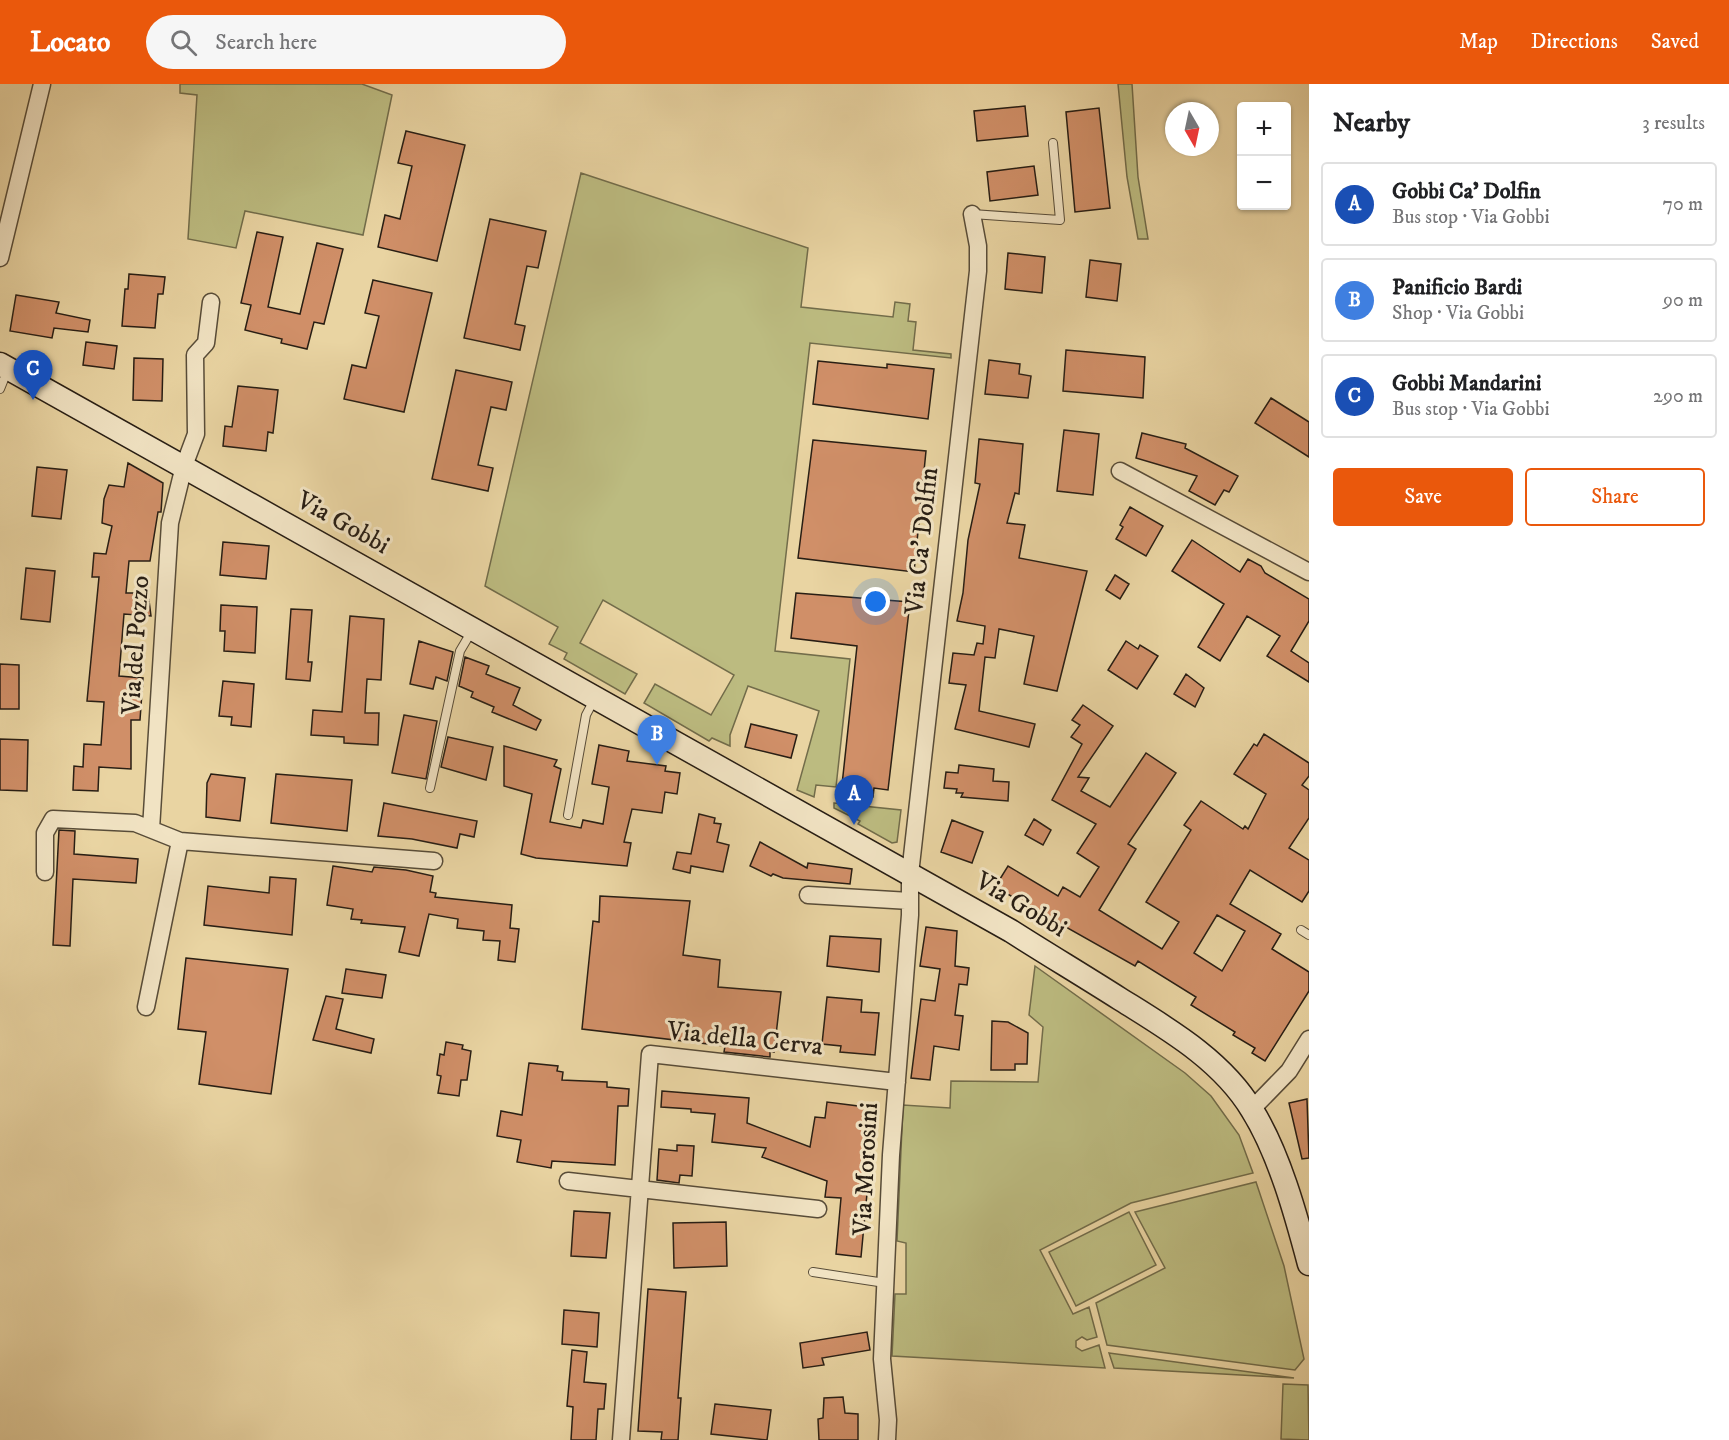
<!DOCTYPE html>
<html lang="en">
<head>
<meta charset="utf-8">
<style>
	:root { --surface:#fff; --page:#f6f6f6; --text:#202124; --muted:#757577; --line:#e0e0e0; --accent:#ea580c }
	body { margin:0; font-family:"IM FELL DW Pica",serif; background:var(--page); color:var(--text) }
	.controls { position:absolute; right:18px; top:18px; display:grid; overflow:hidden; border-radius:6px; box-shadow:0 2px 4px #0004 }
	.controls button { width:54px; height:54px; display:grid; place-items:center; padding:0; border:0; border-bottom:2px solid var(--line); background:var(--surface); color:var(--text); font:30px sans-serif }
	.compass { position:absolute; left:1165px; top:18px; width:54px; height:54px; border-radius:50%; background:var(--surface); box-shadow:0 2px 4px #0004; rotate:171deg }
	.you { position:absolute; left:876px; top:518px; width:21px; height:21px; margin:-15px; border:4px solid #fff; border-radius:50%; background:#1a73e8; box-shadow:0 0 0 9px #1a73e833 }
	.badge { display:grid; place-items:center; width:39px; height:39px; border-radius:50%; background:var(--accent); color:#fff; font-size:20px; font-weight:700 }
	.pin { position:absolute; translate:-50% -50px; filter:drop-shadow(0 2px 3px #0008) }
	.pin::after { content:''; position:absolute; top:32px; width:21px; height:18px; background:inherit; clip-path:polygon(0 0,100% 0,50% 100%) }
	.list { margin:0; padding:0; list-style:none }
	h2 { display:flex; justify-content:space-between; align-items:center; height:78px; margin:0; padding:0 24px; font-size:26px }
	h2 small { font-size:20px; font-weight:400; color:var(--muted) }
	.list li { display:grid; grid-template-columns:39px 1fr auto; gap:18px; align-items:center; box-sizing:border-box; height:84px; margin:0 12px 12px; padding:0 12px; border:2px solid var(--line); border-radius:6px }
	.list b { display:block; font-size:22px; white-space:nowrap }
	.list p { margin:0; font-size:20px; white-space:nowrap; color:var(--muted) }
	.list em { font-size:20px; font-style:normal; color:var(--muted) }
	.actions { display:flex; gap:12px; padding:18px 24px }
	.actions a { flex:1; padding:14px 0; border:2px solid var(--accent); border-radius:6px; text-align:center; font-size:21px; color:var(--accent) }
	.actions .main { background:var(--accent); color:#fff }
	.icon { flex:none; width:33px; height:33px; fill:none; stroke:currentColor; stroke-width:2; stroke-linecap:round; stroke-linejoin:round }
	.map { position:relative; flex:none; width:1309px; height:1356px; overflow:hidden }
	header { display:flex; align-items:center; gap:36px; box-sizing:border-box; height:84px; padding:0 30px; background:var(--accent); color:#fff }
	header strong { font-size:28px }
	nav { display:flex; gap:33px; margin-inline-start:auto; font-size:21px }
	.search { width:420px; height:54px; background:var(--page); display:flex; align-items:center; gap:15px; box-sizing:border-box; padding:0 21px; border-radius:33px; color:var(--muted); font-size:22px }
	main { display:flex }
	aside { flex:1; background:var(--surface) }
	.map>svg:first-child { display:block }
	.green { fill:#bcbb80; stroke:#726c4a; stroke-width:1.5 }
	.building { fill:#d08f68; stroke:#281e14; stroke-width:1.5; fill-rule:evenodd }
	.lines { fill:none; stroke-linecap:round; stroke-linejoin:round }
	.lane-casing { stroke:#584c38; stroke-width:10 }
	.street-casing { stroke:#584c38; stroke-width:19 }
	.secondary-casing { stroke:#281e14; stroke-width:25 }
	.lane { stroke:#f1e3c3; stroke-width:8 }
	.street { stroke:#f1e3c3; stroke-width:16 }
	.secondary { stroke:#f1e3c3; stroke-width:22 }
	.labels { text-anchor:middle; dominant-baseline:central; stroke-width:6; stroke-linejoin:round; paint-order:stroke }
	.street-label { font-size:26px; fill:#281e14; stroke:#f1e3c3 }
</style>
</head>
<body>
<header>
<strong>Locato</strong>
<div class="search"><svg class="icon" aria-label="search" viewBox="0 0 24 24"><circle cx="10" cy="10" r="6"/><path d="M15 15l6 6"/></svg>Search here</div>
<nav><a>Map</a><a>Directions</a><a>Saved</a></nav>
</header>
<main>
<div class="map">
<svg width="1309" height="1356" viewBox="0 0 1309 1356">
	<rect width="100%" height="100%" fill="#e9d4a2"/>
	<filter id="stains"><feTurbulence type="fractalNoise" baseFrequency=".00333" numOctaves="4"/><feColorMatrix values="0 0 0 0 .2 0 0 0 0 .09 0 0 0 0 .02 0 0 0 .5 -.17"/></filter>
	<radialGradient id="worn" r=".72"><stop offset=".6" stop-color="#630" stop-opacity="0"/><stop offset="1" stop-color="#630" stop-opacity=".3"/></radialGradient>
	<path class="green" d="M 180,0 L 362,0 L 392,11 L 363,151 L 245,127 L 236,164 L 188,155 L 197,11 L 180,9 Z
		M 1118,0 L 1132,0 L 1138,93 L 1148,155 L 1138,155 L 1127,93 Z
		M 581,89 L 808,164 L 801,223 L 893,233 L 895,218 L 910,220 L 908,237 L 916,238 L 913,266 L 951,270 L 951,274 L 810,259 L 775,567 L 850,575 L 836,703 L 816,701 L 814,713 L 797,706 L 819,627 L 748,602 L 730,651 L 730,662 L 712,654 L 709,657 L 644,619 L 655,600 L 711,631 L 734,591 L 603,516 L 580,559 L 637,590 L 625,610 L 564,575 L 567,569 L 549,560 L 558,543 L 485,502 Z
		M 834,719 L 901,726 L 897,758 L 892,759 L 858,740 L 860,737 L 834,724 Z
		M 1035,882 L 1185,989 L 1211,1012 L 1239,1051 L 1253,1089 L 1131,1119 L 1040,1166 L 1073,1230 L 1089,1223 L 1097,1253 L 1087,1256 L 1082,1253 L 1076,1257 L 1076,1263 L 1082,1267 L 1099,1261 L 1105,1284 L 892,1272 L 895,1210 L 906,1210 L 906,1159 L 897,1157 L 903,1021 L 950,1024 L 951,997 L 1038,998 L 1043,943 L 1029,931 Z
		M 1256,1098 L 1284,1182 L 1304,1275 L 1295,1286 L 1107,1261 L 1096,1219 L 1165,1184 L 1135,1128 Z
		M 1129,1128 L 1156,1181 L 1076,1222 L 1049,1168 Z
		M 1109,1269 L 1294,1294 L 1114,1284 Z
		M 1283,1300 L 1308,1301 L 1309,1356 L 1281,1355 Z"/>
	<path class="building" d="M 1025,22 L 1028,52 L 977,57 L 974,27 Z
		M 1099,24 L 1110,124 L 1075,128 L 1066,28 Z
		M 406,47 L 465,61 L 437,177 L 378,163 L 385,131 L 400,135 L 412,82 L 398,79 Z
		M 1034,82 L 1038,111 L 990,117 L 987,88 Z
		M 490,135 L 546,147 L 538,184 L 527,182 L 515,240 L 525,242 L 520,266 L 464,254 Z
		M 257,148 L 283,153 L 268,223 L 300,230 L 317,159 L 343,165 L 324,240 L 314,238 L 307,265 L 281,259 L 282,255 L 245,246 L 251,221 L 241,219 Z
		M 1008,169 L 1045,173 L 1042,209 L 1005,205 Z
		M 1090,176 L 1121,180 L 1117,217 L 1086,213 Z
		M 129,190 L 165,193 L 163,210 L 158,210 L 155,244 L 122,242 L 125,205 L 128,205 Z
		M 373,196 L 432,209 L 404,328 L 344,315 L 352,281 L 366,284 L 379,232 L 365,229 Z
		M 16,211 L 59,218 L 56,229 L 90,236 L 88,248 L 54,244 L 52,254 L 10,247 Z
		M 86,258 L 117,262 L 114,285 L 83,281 Z
		M 1066,266 L 1145,273 L 1143,314 L 1063,307 Z
		M 134,274 L 163,275 L 162,317 L 133,316 Z
		M 989,276 L 1020,280 L 1019,290 L 1031,292 L 1028,314 L 985,310 Z
		M 818,277 L 887,284 L 887,280 L 934,285 L 928,335 L 813,320 Z
		M 456,286 L 512,298 L 506,326 L 491,323 L 478,381 L 493,384 L 488,407 L 432,395 Z
		M 238,302 L 278,306 L 273,349 L 268,348 L 266,367 L 223,362 L 225,342 L 232,343 Z
		M 1271,314 L 1309,338 L 1309,373 L 1255,339 Z
		M 1064,346 L 1099,350 L 1093,411 L 1057,407 Z
		M 1142,349 L 1186,360 L 1185,364 L 1238,392 L 1229,408 L 1224,406 L 1215,421 L 1189,407 L 1197,392 L 1136,374 Z
		M 979,355 L 1023,360 L 1019,410 L 1015,409 L 1007,439 L 1025,441 L 1019,474 L 1087,487 L 1057,607 L 1024,600 L 1034,552 L 999,545 L 995,574 L 985,573 L 979,627 L 1035,640 L 1029,663 L 955,645 L 966,601 L 949,599 L 953,569 L 974,571 L 977,559 L 983,560 L 985,542 L 957,537 L 963,509 L 968,456 L 980,400 L 975,399 Z
		M 813,356 L 926,367 L 914,488 L 798,474 Z
		M 128,379 L 163,399 L 161,428 L 158,428 L 150,477 L 129,477 L 126,509 L 148,509 L 151,532 L 124,530 L 119,592 L 143,594 L 140,636 L 131,636 L 131,685 L 99,683 L 98,707 L 73,706 L 74,682 L 83,683 L 84,660 L 101,661 L 104,618 L 87,617 L 99,493 L 92,493 L 94,469 L 106,470 L 112,442 L 102,439 L 104,415 L 109,401 L 124,403 Z
		M 37,383 L 67,386 L 61,435 L 32,432 Z
		M 1130,423 L 1163,442 L 1146,472 L 1116,455 L 1123,443 L 1120,441 Z
		M 1192,456 L 1240,488 L 1248,475 L 1261,482 L 1265,489 L 1309,515 L 1309,537 L 1291,567 L 1309,579 L 1309,598 L 1267,572 L 1280,552 L 1247,532 L 1220,577 L 1198,563 L 1224,520 L 1172,487 Z
		M 223,458 L 269,462 L 266,495 L 220,491 Z
		M 26,484 L 55,487 L 50,538 L 21,535 Z
		M 1115,491 L 1129,500 L 1120,515 L 1106,506 Z
		M 796,509 L 910,518 L 888,706 L 874,704 L 873,713 L 841,710 L 857,562 L 791,554 Z
		M 221,521 L 257,523 L 255,569 L 224,567 L 225,547 L 220,547 Z
		M 291,525 L 312,526 L 308,578 L 312,578 L 310,597 L 286,595 Z
		M 350,532 L 384,535 L 381,596 L 367,595 L 365,629 L 379,629 L 378,661 L 344,659 L 344,653 L 311,651 L 313,626 L 342,628 Z
		M 419,557 L 453,568 L 447,597 L 436,593 L 433,605 L 410,600 Z
		M 1126,557 L 1138,565 L 1140,561 L 1158,572 L 1137,605 L 1108,586 Z
		M 465,573 L 489,582 L 486,590 L 520,604 L 513,621 L 541,636 L 536,646 L 492,628 L 494,623 L 471,613 L 473,608 L 459,602 Z
		M 0,580 L 19,581 L 19,625 L 0,625 Z
		M 1186,590 L 1204,604 L 1195,623 L 1174,610 Z
		M 223,597 L 254,600 L 251,643 L 231,641 L 232,633 L 219,632 Z
		M 1083,621 L 1113,642 L 1078,693 L 1089,694 L 1081,707 L 1110,723 L 1146,669 L 1176,689 L 1128,760 L 1136,765 L 1099,826 L 1162,865 L 1179,838 L 1146,818 L 1191,746 L 1184,741 L 1201,717 L 1243,745 L 1245,742 L 1248,745 L 1266,710 L 1234,690 L 1254,660 L 1257,662 L 1264,650 L 1309,679 L 1309,692 L 1302,701 L 1309,706 L 1309,734 L 1289,764 L 1309,776 L 1309,807 L 1302,818 L 1250,786 L 1230,820 L 1281,850 L 1272,865 L 1309,888 L 1309,907 L 1265,977 L 1252,969 L 1255,964 L 1233,951 L 1235,948 L 1191,921 L 1196,913 L 1138,877 L 1135,882 L 995,803 L 1008,782 L 1058,812 L 1063,803 L 1080,813 L 1099,783 L 1077,769 L 1096,740 L 1052,716 L 1082,660 L 1071,653 L 1080,641 L 1072,636 ZM 1217,831 L 1245,847 L 1222,887 L 1194,869 Z
		M 404,631 L 437,637 L 426,695 L 392,689 Z
		M 751,640 L 797,651 L 791,674 L 745,663 Z
		M 448,653 L 493,663 L 486,696 L 441,683 Z
		M 0,655 L 28,656 L 27,707 L 0,706 Z
		M 599,661 L 629,667 L 627,677 L 666,682 L 665,687 L 680,689 L 677,710 L 665,708 L 662,729 L 632,725 L 624,758 L 631,759 L 627,782 L 536,774 L 521,770 L 532,710 L 504,702 L 504,662 L 557,676 L 554,682 L 561,685 L 550,738 L 581,744 L 583,736 L 603,740 L 609,703 L 592,700 Z
		M 959,681 L 994,685 L 993,697 L 1009,698 L 1008,717 L 961,713 L 963,709 L 956,709 L 957,705 L 944,704 L 946,688 L 958,689 Z
		M 211,690 L 245,694 L 240,737 L 206,733 L 207,699 Z
		M 276,690 L 352,696 L 347,747 L 271,739 Z
		M 384,719 L 477,737 L 474,753 L 460,750 L 457,764 L 412,755 L 378,752 Z
		M 699,730 L 715,734 L 714,739 L 721,740 L 717,758 L 729,761 L 723,788 L 691,782 L 690,789 L 673,785 L 677,768 L 691,770 Z
		M 1034,735 L 1051,746 L 1043,761 L 1025,751 Z
		M 952,736 L 983,748 L 972,779 L 941,768 Z
		M 59,746 L 75,747 L 74,770 L 138,775 L 136,799 L 73,795 L 70,862 L 53,861 Z
		M 760,758 L 807,784 L 808,779 L 852,785 L 850,800 L 783,794 L 773,790 L 771,792 L 750,782 Z
		M 333,782 L 372,788 L 374,783 L 406,786 L 433,792 L 430,808 L 436,809 L 435,813 L 512,821 L 510,844 L 519,845 L 515,878 L 498,876 L 500,857 L 483,856 L 484,847 L 457,844 L 458,835 L 429,830 L 419,872 L 399,868 L 405,843 L 361,839 L 362,836 L 351,835 L 353,825 L 327,821 Z
		M 270,793 L 296,795 L 292,851 L 204,841 L 208,802 L 269,809 Z
		M 600,812 L 690,817 L 683,871 L 720,876 L 718,903 L 781,908 L 774,968 L 770,967 L 770,973 L 724,968 L 725,962 L 582,945 L 593,837 L 599,838 Z
		M 926,843 L 957,847 L 955,882 L 969,884 L 967,901 L 959,900 L 955,931 L 963,932 L 959,966 L 934,962 L 930,996 L 911,994 L 921,915 L 935,917 L 940,885 L 920,882 Z
		M 830,852 L 881,855 L 879,888 L 827,882 Z
		M 186,874 L 288,885 L 271,1010 L 199,1000 L 206,948 L 178,945 Z
		M 346,885 L 386,891 L 382,914 L 342,909 Z
		M 326,912 L 343,915 L 336,945 L 374,955 L 371,969 L 313,956 Z
		M 827,913 L 862,916 L 861,928 L 879,929 L 875,971 L 840,968 L 841,962 L 822,960 Z
		M 992,937 L 1008,938 L 1028,949 L 1027,980 L 1015,980 L 1015,986 L 991,986 Z
		M 446,958 L 463,961 L 462,965 L 471,967 L 467,996 L 461,996 L 459,1012 L 438,1009 L 441,992 L 437,991 L 440,970 L 444,971 Z
		M 529,979 L 558,982 L 557,987 L 563,988 L 562,996 L 607,998 L 607,1003 L 629,1005 L 628,1022 L 618,1022 L 615,1081 L 552,1077 L 551,1084 L 517,1078 L 521,1056 L 497,1052 L 501,1027 L 522,1031 Z
		M 662,1007 L 749,1014 L 747,1039 L 810,1063 L 815,1033 L 825,1034 L 827,1018 L 866,1023 L 863,1045 L 873,1046 L 861,1173 L 836,1170 L 841,1114 L 825,1113 L 827,1097 L 762,1073 L 766,1064 L 712,1058 L 715,1030 L 691,1028 L 691,1025 L 661,1023 Z
		M 1307,1015 L 1309,1074 L 1302,1075 L 1289,1019 Z
		M 677,1061 L 694,1062 L 692,1092 L 680,1091 L 679,1099 L 657,1096 L 659,1065 L 677,1067 Z
		M 574,1127 L 610,1129 L 606,1174 L 571,1172 Z
		M 726,1138 L 727,1182 L 674,1184 L 673,1139 Z
		M 648,1205 L 686,1208 L 678,1314 L 681,1314 L 678,1356 L 661,1356 L 662,1348 L 638,1347 Z
		M 564,1226 L 599,1229 L 597,1263 L 562,1260 Z
		M 867,1248 L 870,1266 L 822,1274 L 824,1281 L 803,1284 L 800,1259 Z
		M 572,1266 L 587,1268 L 584,1298 L 606,1300 L 604,1325 L 598,1325 L 596,1356 L 571,1356 L 573,1323 L 567,1322 Z
		M 843,1313 L 845,1329 L 858,1330 L 858,1356 L 819,1356 L 818,1335 L 823,1334 L 824,1314 Z
		M 715,1320 L 771,1326 L 767,1356 L 711,1350 Z"/>
	<g class="lines">
		<g class="lane-casing">
			<path id="lane" d="M 972,130 L 1060,136 L 1053,59
				M 0,305 L 8,285
				M 430,704 L 460,567 L 473,545
				M 568,731 L 586,631 L 595,614
				M 1301,846 L 1309,851
				M 813,1188 L 885,1199"/>
		</g>
		<g class="street-casing">
			<path id="street" d="M 0,174 L 42,0
				M 1120,387 L 1309,488
				M 151,745 L 170,439 L 184,382 L 196,350 L 195,271 L 206,259 L 211,218
				M 45,788 L 45,749 L 53,735 L 135,739 L 180,757 L 434,777
				M 808,811 L 910,817
				M 146,923 L 180,757
				M 1252,1025 L 1289,987 L 1309,955
				M 568,1097 L 818,1125
				M 621,1356 L 650,970 L 897,998
				M 887,1356 L 888,1336 L 882,1275 L 891,1071 L 910,831 L 910,790 L 978,187 L 978,162 L 972,130"/>
		</g>
		<g class="secondary-casing">
			<path id="secondary" d="M 0,280 L 1011,847 C 1047,870 1084,892 1120,915 C 1168,945 1222,976 1252,1026 C 1279,1069 1296,1131 1309,1180"/>
		</g>
		<use href="#lane" class="lane"/>
		<use href="#street" class="street"/>
		<use href="#secondary" class="secondary"/>
	</g>
	<g class="labels">
		<g class="street-label">
			<text transform="translate(343 439) rotate(29)">Via Gobbi</text>
			<text transform="translate(922 457) rotate(-84)">Via Ca' Dolfin</text>
			<text transform="translate(136 561) rotate(-86)">Via del Pozzo</text>
			<text transform="translate(1021 821) rotate(31)">Via Gobbi</text>
			<text transform="translate(745 955) rotate(6)">Via della Cerva</text>
			<text transform="translate(866 1085) rotate(-87)">Via Morosini</text>
		</g>
	</g>
	<rect width="100%" height="100%" filter="url(#stains)"/>
	<rect width="100%" height="100%" fill="url(#worn)"/>
</svg>
<div class="controls">
<button>+</button>
<button>−</button>
</div>
<svg class="compass" viewBox="-18 -18 36 36"><path d="M0-13l5 13h-10z" fill="#e53935"/><path d="M0 13l5-13h-10z" fill="#757577"/></svg>
<div class="you"></div>
<div class="pin badge" style="left:854px;top:741px;background:#1a4fb4">A</div>
<div class="pin badge" style="left:657px;top:681px;background:#3f7fe0">B</div>
<div class="pin badge" style="left:33px;top:316px;background:#1a4fb4">C</div>
</div>
<aside>
<h2>Nearby<small>3 results</small></h2>
<ul class="list">
<li><span class="badge" style="background:#1a4fb4">A</span><div><b>Gobbi Ca' Dolfin</b><p>Bus stop · Via Gobbi</p></div><em>70 m</em></li>
<li><span class="badge" style="background:#3f7fe0">B</span><div><b>Panificio Bardi</b><p>Shop · Via Gobbi</p></div><em>90 m</em></li>
<li><span class="badge" style="background:#1a4fb4">C</span><div><b>Gobbi Mandarini</b><p>Bus stop · Via Gobbi</p></div><em>290 m</em></li>
</ul>
<div class="actions"><a class="main">Save</a><a>Share</a></div>
</aside>
</main>
</body>
</html>
